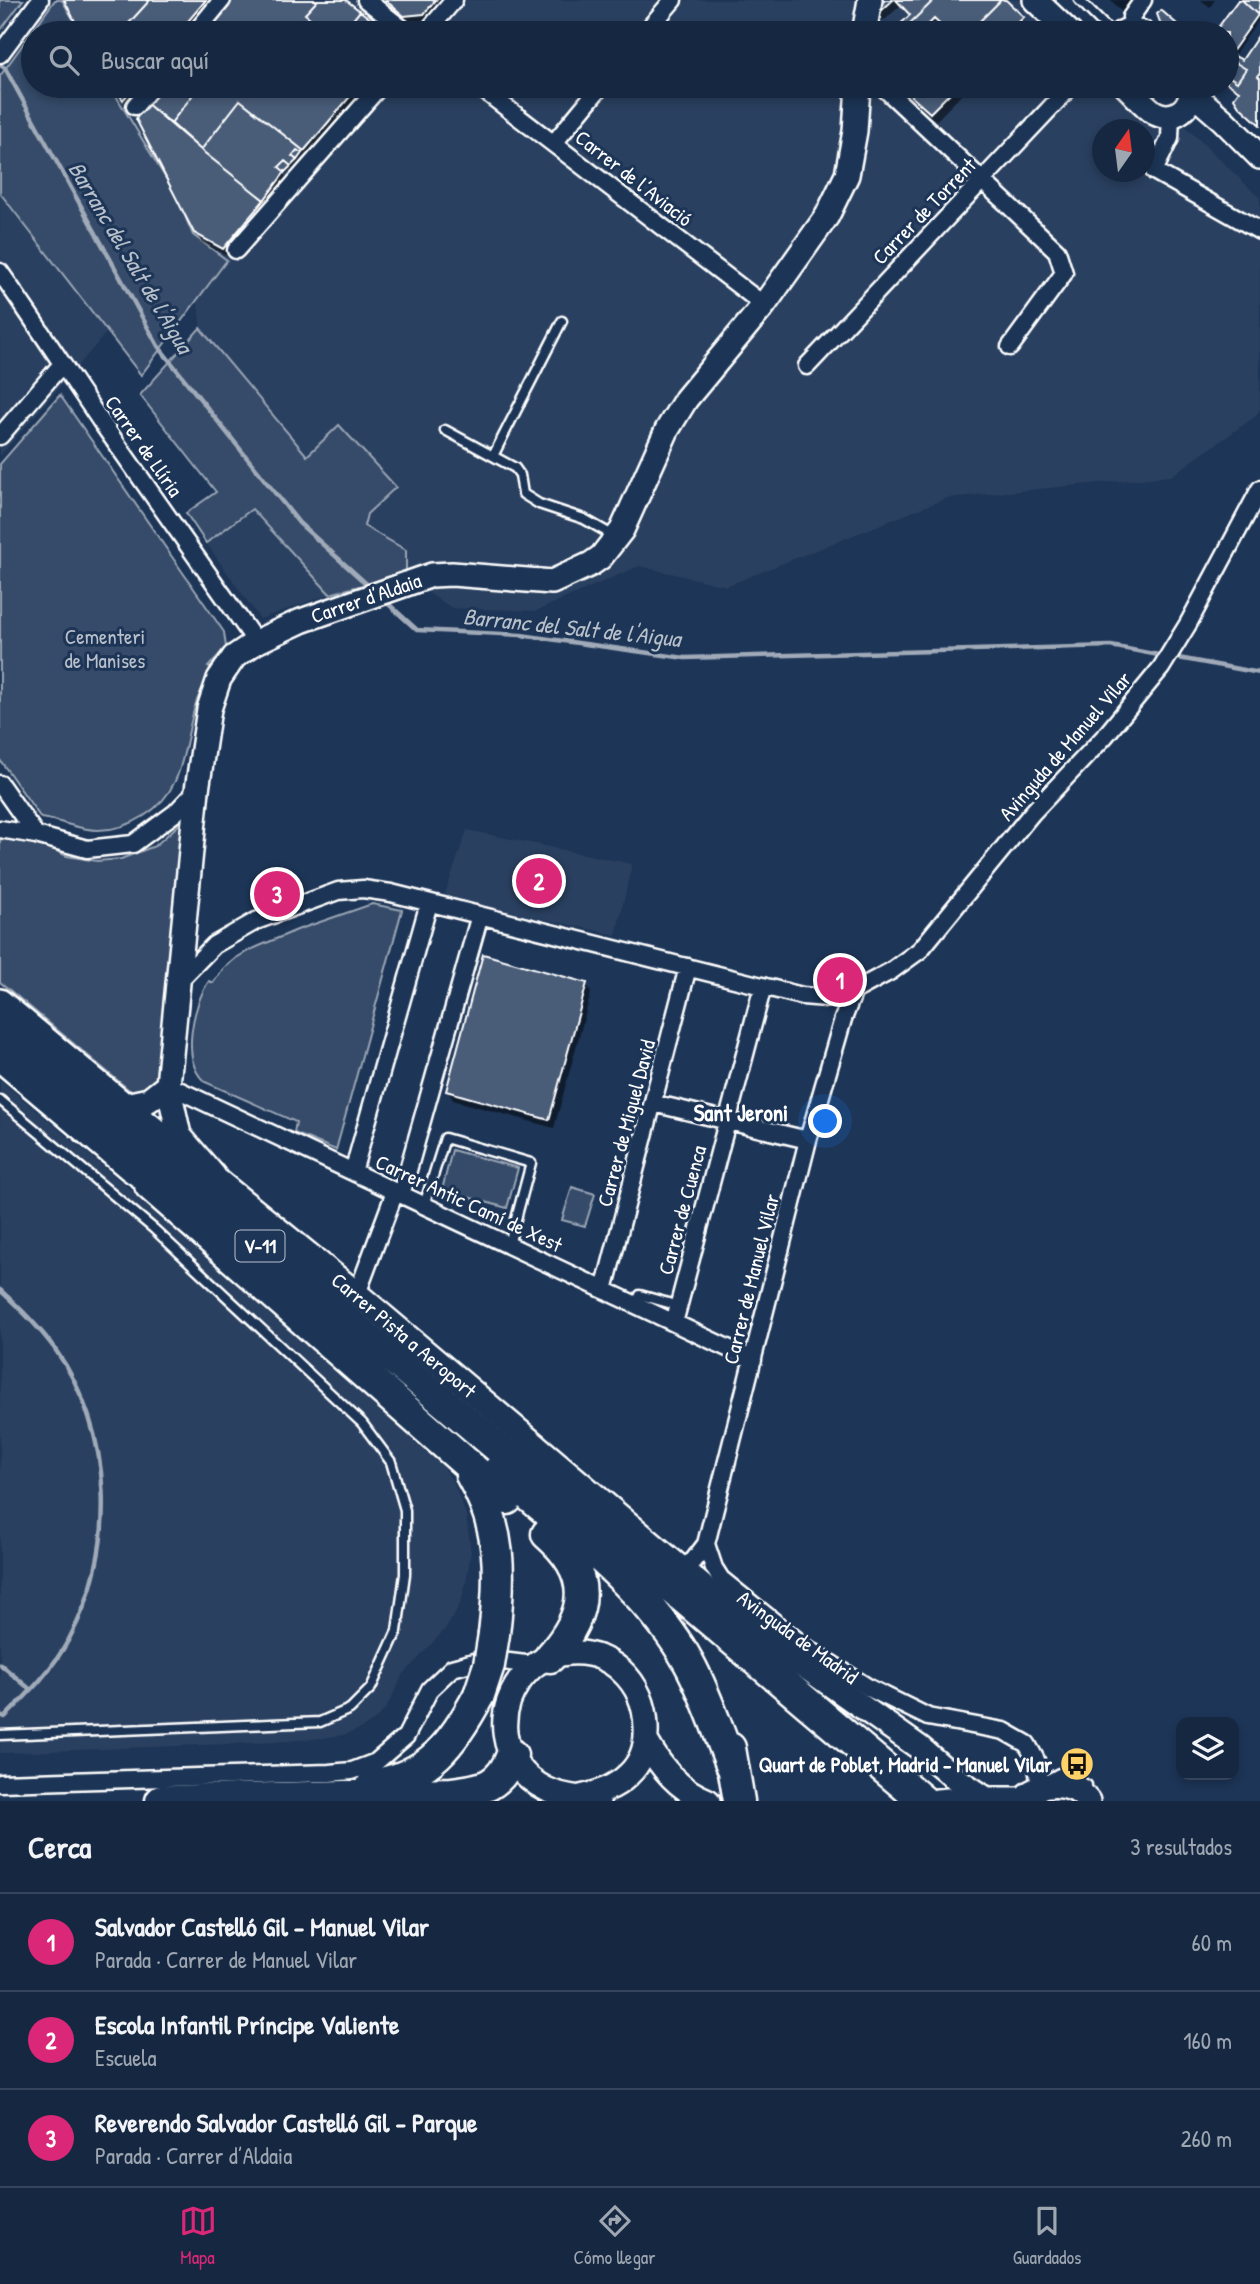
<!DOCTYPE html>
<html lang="es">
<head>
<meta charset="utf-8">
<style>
	:root { --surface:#162841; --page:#1f3048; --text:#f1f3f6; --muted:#9ea6b1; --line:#35445a; --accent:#db2777 }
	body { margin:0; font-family:"Patrick Hand",sans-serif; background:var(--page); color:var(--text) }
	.controls { position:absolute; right:21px; bottom:21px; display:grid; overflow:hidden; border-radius:14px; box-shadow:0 4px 10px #0003 }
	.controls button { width:63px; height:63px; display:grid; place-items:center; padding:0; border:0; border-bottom:2px solid var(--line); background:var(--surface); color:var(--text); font:35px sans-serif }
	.compass { position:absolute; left:1092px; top:119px; width:63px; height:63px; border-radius:50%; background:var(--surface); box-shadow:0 4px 10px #0003; rotate:14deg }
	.you { position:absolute; left:826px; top:1122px; width:24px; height:24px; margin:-18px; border:5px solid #fff; border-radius:50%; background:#1a73e8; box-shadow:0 0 0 10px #1a73e833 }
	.badge { display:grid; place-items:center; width:46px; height:46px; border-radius:50%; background:var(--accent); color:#fff; font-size:23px; font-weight:700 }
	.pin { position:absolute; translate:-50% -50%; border:4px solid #fff; box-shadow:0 2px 7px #0006 }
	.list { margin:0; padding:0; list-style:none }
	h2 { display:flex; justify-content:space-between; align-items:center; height:91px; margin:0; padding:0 28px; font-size:30px }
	h2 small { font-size:23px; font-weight:400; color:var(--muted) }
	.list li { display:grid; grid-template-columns:46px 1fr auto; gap:21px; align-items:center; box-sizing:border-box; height:98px; padding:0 28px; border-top:2px solid var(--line) }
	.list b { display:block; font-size:26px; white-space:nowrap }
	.list p { margin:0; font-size:23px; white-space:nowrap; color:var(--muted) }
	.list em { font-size:23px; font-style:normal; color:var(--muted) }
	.icon { flex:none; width:38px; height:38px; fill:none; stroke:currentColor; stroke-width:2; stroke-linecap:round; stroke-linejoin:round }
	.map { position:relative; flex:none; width:1260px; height:1801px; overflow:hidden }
	.search { position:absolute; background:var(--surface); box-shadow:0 4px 10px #0003; left:21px; right:21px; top:21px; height:77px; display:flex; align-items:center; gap:18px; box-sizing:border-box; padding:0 24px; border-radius:38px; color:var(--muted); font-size:26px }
	.sheet { height:385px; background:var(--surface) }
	nav { display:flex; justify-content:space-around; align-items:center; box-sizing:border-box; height:98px; border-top:2px solid var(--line); background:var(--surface); font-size:19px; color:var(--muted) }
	nav a { display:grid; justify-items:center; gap:4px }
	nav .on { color:var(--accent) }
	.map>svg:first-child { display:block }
	.built { fill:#2a4161; fill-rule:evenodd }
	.green { fill:#364b69; stroke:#9aa5b4; stroke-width:2 }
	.shadow { fill:#0007 }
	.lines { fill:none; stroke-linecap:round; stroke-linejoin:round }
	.stream { stroke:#a0aab8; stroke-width:4.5 }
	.building { fill:#4a5d79; stroke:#fff; stroke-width:2 }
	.lane-casing { stroke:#fff; stroke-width:13 }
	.street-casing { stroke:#fff; stroke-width:21 }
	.secondary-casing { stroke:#fff; stroke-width:28 }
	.highway-casing { stroke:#fff; stroke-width:35 }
	.lane { stroke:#1d3557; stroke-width:8 }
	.street { stroke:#1d3557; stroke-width:16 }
	.secondary { stroke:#1d3557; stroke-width:23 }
	.highway { stroke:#1d3557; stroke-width:30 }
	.highway-bridge-casing { stroke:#fff; stroke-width:35; stroke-linecap:butt }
	.highway-bridge { stroke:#1d3557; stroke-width:30 }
	.labels { text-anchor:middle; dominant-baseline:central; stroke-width:6; stroke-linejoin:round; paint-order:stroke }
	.shield { fill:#1d3557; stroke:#bbc2cd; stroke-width:2 }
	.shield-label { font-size:19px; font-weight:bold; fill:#fff }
	.street-label { font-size:21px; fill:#fff; stroke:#1d3557 }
	.park-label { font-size:21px; fill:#b9c0ca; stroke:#1d3557 }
	.poi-label { font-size:21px; font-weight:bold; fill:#fff; stroke:#1d3557; text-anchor:end }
	.water-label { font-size:23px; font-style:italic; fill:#b8c0ca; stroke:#1d3557 }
	.neighbourhood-label { font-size:23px; font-weight:bold; fill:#fff; stroke:#1d3557 }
</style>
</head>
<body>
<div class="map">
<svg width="1260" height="1801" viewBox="0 0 1260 1801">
	<rect width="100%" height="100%" fill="#1d3557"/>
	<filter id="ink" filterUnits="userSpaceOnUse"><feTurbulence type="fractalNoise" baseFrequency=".0143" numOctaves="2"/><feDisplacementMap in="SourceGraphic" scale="14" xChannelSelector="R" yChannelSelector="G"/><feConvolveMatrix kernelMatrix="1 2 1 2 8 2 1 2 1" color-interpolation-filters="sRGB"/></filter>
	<g filter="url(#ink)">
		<path class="built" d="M 23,0 L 1055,0 L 1089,33 L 56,33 L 37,8 Z
			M 95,86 L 1143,86 L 1260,198 L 1260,409 L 1256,416 L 1171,476 L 947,498 L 726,586 L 639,566 L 536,611 L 452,608 L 389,568 L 202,343 L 194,263 ZM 1102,130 L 1144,130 L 1144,172 L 1102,172 Z
			M 0,195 L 107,332 L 0,456 Z
			M 252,509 L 330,594 L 260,619 L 206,543 Z
			M 467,830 L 632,864 L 616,935 L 444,897 Z
			M 0,1080 L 313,1343 L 377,1408 L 444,1468 L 454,1484 L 466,1515 L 471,1552 L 466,1583 L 461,1602 L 447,1627 L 403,1675 L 387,1707 L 376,1719 L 362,1728 L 343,1735 L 324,1738 L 275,1742 L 0,1753 Z"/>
		<path class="green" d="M 0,0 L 23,0 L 0,31 Z
			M 55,0 L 62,0 L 81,33 L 33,33 L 33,86 L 110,86 L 177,197 L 193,235 L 227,260 L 141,375 L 0,193 L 0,76 Z
			M 200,328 L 307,456 L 339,425 L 396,487 L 367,514 L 364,526 L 406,550 L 406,573 L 330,594 L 252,509 L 206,543 L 186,513 L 216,492 L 140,395 Z
			M 60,395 L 224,632 L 226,647 L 208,667 L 213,669 C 207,680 200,691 196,703 C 182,746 187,789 144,816 C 130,825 115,830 98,830 C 78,830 60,820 41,818 L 0,760 L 0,464 Z
			M 183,821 L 158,1082 L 135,1095 L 0,982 L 0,839 L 41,844 L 67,856 L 97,861 L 121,859 L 155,846 Z
			M 372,904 L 402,910 L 336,1150 L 294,1133 L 296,1122 L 205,1082 C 180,1061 193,1004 209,981 L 213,983 L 223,969 L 236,958 L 250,950 L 297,930 Z
			M 452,1150 L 518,1168 L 507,1208 L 442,1190 Z
			M 572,1187 L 595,1194 L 585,1226 L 562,1220 Z"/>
		<path class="shadow" d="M 66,0 L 214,0 L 190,33 L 83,33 Z
			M 233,0 L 343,0 L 386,33 L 206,33 Z
			M 384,0 L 448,0 L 429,23 L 410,24 Z
			M 879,0 L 1005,0 L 1023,18 L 1028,27 L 1021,33 L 947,33 L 940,27 L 934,33 L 874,33 L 875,25 L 894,32 L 911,17 L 900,6 L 886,19 L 883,20 L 878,11 Z
			M 1111,0 L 1146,0 L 1129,20 Z
			M 1201,0 L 1215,0 L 1210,7 Z
			M 1239,0 L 1260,0 L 1260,18 L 1233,57 L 1242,62 L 1260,36 L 1260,125 L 1251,118 L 1239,102 L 1240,93 L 1227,84 L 1227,64 L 1233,54 L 1227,50 L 1227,33 L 1216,33 Z
			M 114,86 L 147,86 L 129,107 Z
			M 163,86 L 371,86 L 308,161 L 303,157 L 297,165 L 301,170 L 297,174 L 291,169 L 285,175 L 289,182 L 228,257 L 201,242 L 138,119 Z
			M 923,86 L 970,86 L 936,121 L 918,105 L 913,96 Z
			M 586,984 L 591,993 L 554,1128 L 453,1100 L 448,1091 Z"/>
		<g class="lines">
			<path class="stream" d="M 0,65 L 5,68 L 158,346 L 299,523 L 371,588
				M 383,599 L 417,630 L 521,635 L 685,658 L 1111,646 L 1164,656
				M 1173,657 L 1260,673
				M 0,1290 C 20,1308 39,1327 55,1349 C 114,1432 118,1550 69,1639 C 53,1669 29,1693 5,1717 L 0,1715
				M 0,1664 L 31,1690"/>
		</g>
		<path class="building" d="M 64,0 L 150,0 L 120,33 L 81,33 Z
			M 150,0 L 206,0 L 178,33 L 120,33 Z
			M 231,0 L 318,0 L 305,14 L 329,33 L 204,33 Z
			M 318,0 L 346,0 L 360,11 L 342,33 L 329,33 L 305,14 Z
			M 385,0 L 436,0 L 424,14 L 404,16 Z
			M 878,0 L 893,0 L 881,11 L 876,11 Z
			M 896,0 L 934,0 L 900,33 L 872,33 L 874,23 L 894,30 L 910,15 Z
			M 934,0 L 1001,0 L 968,33 L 949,33 L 934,19 L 920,33 L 900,33 Z
			M 1001,0 L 1006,0 L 1024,17 L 1008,33 L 968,33 Z
			M 1238,0 L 1242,0 L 1258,15 L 1232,52 L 1227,49 L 1227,33 L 1214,33 Z
			M 1242,0 L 1260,0 L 1258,15 Z
			M 1161,10 L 1178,25 L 1168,33 L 1163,30 L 1157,14 Z
			M 360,11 L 380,26 L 373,33 L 342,33 Z
			M 380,26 L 389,33 L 373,33 Z
			M 1260,33 L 1260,73 L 1258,76 L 1260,78 L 1260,125 L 1239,106 L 1234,98 L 1239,91 L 1227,83 L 1227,75 L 1237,82 L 1246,69 L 1228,58 L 1231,54 L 1242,60 Z
			M 1228,58 L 1246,69 L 1237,82 L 1227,75 Z
			M 113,86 L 135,86 L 123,100 Z
			M 161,86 L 179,86 L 192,96 L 171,123 L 146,103 Z
			M 179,86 L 359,86 L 304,151 L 240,100 L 201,150 L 171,123 L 192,96 Z
			M 920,86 L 957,86 L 930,113 L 911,96 Z
			M 240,100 L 304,151 L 302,153 L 297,150 L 292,156 L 297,160 L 291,166 L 285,161 L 279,167 L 285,172 L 264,200 L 201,150 Z
			M 146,103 L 201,150 L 264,200 L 223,249 L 194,233 L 136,119 Z
			M 297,150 L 302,153 L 297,160 L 292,156 Z
			M 285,161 L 291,166 L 285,172 L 279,167 Z
			M 483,954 L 587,983 L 549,1120 L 446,1091 Z"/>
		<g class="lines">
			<g class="lane-casing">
				<path id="lane" d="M 1079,0 L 1112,33
					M 445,430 L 515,468 L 520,475 L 523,494 L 539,504 L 584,519 L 614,536
					M 493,456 L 562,321
					M 0,1100 L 154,1229 L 362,1423 L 391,1462 L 405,1510 L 405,1574 L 397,1631 L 371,1688 L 350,1709 L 320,1722 L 0,1735
					M 424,1205 L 445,1138 L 531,1163 L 509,1245
					M 635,1305 L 640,1295 L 679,1306
					M 1048,1779 L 1059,1773 C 1070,1774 1077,1779 1087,1785 L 1087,1788"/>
			</g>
			<g class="street-casing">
				<path id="street" d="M 366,0 L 408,33
					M 1133,29 L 1131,17 L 1143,0
					M 195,33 L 222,0
					M 426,33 L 454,0
					M 645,33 L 673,0
					M 0,54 L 40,0
					M 478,86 L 764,305
					M 882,86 L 1057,251 L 1064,273 L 1010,347
					M 135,106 L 152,86
					M 1171,115 L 1170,138 L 1154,171 L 1260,231
					M 554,143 L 601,86
					M 236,250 L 380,86
					M 0,272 C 35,322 68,373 102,423 C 153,496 205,569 256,642
					M 807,366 L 1071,86
					M 0,436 L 62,364
					M 0,784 L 36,835
					M 0,829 L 36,835 L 87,849 L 133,844 L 175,813 L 197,790
					M 177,983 L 214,945 L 256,921 L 338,891 L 363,889 L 391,893 L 802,996 L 827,998 L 854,991 L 891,971 L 920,950 L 1032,813 L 1105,736 L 1161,668 L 1188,624 L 1260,489
					M 168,1085 L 753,1360
					M 653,1103 L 808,1140
					M 353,1172 L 429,903
					M 401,1195 L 480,915
					M 604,1290 L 688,967
					M 357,1294 L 395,1192
					M 674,1323 L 763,986
					M 706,1544 L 714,1568 L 721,1579 L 804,1646 L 869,1688 L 928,1717 L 1004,1731 L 1027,1744 L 1036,1760 L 1040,1788
					M 680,1568 L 693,1561 L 706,1544 L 808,1140 L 843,1019 L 854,991
					M 0,1783 L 329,1773 L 352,1771 L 376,1762 L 406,1736 L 430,1689 L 452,1668 L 485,1659 L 534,1665"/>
			</g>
			<g class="secondary-casing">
				<path id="secondary" d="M 1035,0 L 1070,33
					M 864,33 L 870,0
					M 1122,33 C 1129,28 1135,30 1143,33
					M 1126,86 C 1135,94 1145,107 1155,113 C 1174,123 1195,106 1190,86
					M 1192,93 L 1223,120 L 1260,157
					M 0,1001 L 125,1105 L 357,1294 L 755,1631 L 920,1748 L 955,1778 L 988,1800
					M 125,1105 L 149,1100 L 168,1085
					M 214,1176 L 179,1135 L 168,1085 L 197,790 L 209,709 L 219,679 L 234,657 L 256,642 L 301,621 L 432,575 L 452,574 L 552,582 L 591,564 L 601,557 L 622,530 L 667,430 L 686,399 L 764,305 L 827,216 L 847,175 L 855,131 L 858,86
					M 646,1741 C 662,1769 678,1789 708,1801
					M 581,1797 C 598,1793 615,1788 628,1775 C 642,1762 647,1745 646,1727 C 645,1682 609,1646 562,1654 C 550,1656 538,1661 529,1670 C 491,1707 498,1765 546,1789 C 563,1798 581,1797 598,1801
					M 937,1801 L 959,1799 L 1022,1799
					M 1021,1801 C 1038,1781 1071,1780 1088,1801"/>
			</g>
			<g class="highway-casing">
				<path id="highway" d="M 0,1027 L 520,1466 L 542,1481 L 647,1567 L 923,1801
					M 0,1055 L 133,1167 L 169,1192
					M 150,1185 L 507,1499
					M 499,1470 C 563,1527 648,1587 689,1663 C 707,1696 718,1732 732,1766
					M 471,1475 C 502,1528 501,1575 494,1634
					M 547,1534 C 593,1574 590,1612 550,1657
					M 730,1748 L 739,1801
					M 372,1785 C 429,1776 453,1744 479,1695
					M 161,1801 L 452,1793 C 483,1789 500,1787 512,1755"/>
			</g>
			<use href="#lane" class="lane"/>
			<use href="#street" class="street"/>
			<use href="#secondary" class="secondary"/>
			<use href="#highway" class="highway"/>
			<g class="highway-bridge-casing">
				<path id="highway-bridge" d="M 479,1695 L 489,1665 L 494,1634"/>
			</g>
			<use href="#highway-bridge" class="highway-bridge"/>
		</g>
	</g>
	<defs>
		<g id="bus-disc" transform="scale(1.75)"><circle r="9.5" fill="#ffd166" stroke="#1d3557"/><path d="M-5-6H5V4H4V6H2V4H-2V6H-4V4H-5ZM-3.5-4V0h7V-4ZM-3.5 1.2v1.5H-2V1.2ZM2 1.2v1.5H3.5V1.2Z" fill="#111"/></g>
	</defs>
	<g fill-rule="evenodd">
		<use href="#bus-disc" x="1077" y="1764"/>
	</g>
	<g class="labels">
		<rect class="shield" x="235.5" y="1230.5" width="49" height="31" rx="5"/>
		<g class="shield-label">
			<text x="260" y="1246">V-11</text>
		</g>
		<g class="street-label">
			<text transform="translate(634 178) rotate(38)">Carrer de l’Aviació</text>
			<text transform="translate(924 211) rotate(-46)">Carrer de Torrent</text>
			<text transform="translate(144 446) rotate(55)">Carrer de Llíria</text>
			<text transform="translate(366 598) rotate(-19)">Carrer d’Aldaia</text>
			<text transform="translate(1065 746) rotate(-49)">Avinguda de Manuel Vilar</text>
			<text transform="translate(626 1123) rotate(-75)">Carrer de Miguel David</text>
			<text transform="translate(469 1203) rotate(25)">Carrer Antic Camí de Xest</text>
			<text transform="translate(682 1210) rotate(-75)">Carrer de Cuenca</text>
			<text transform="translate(751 1279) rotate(-76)">Carrer de Manuel Vilar</text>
			<text transform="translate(404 1335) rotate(40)">Carrer Pista a Aeroport</text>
			<text transform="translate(798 1637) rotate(36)">Avinguda de Madrid</text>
		</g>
		<g class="park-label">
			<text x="105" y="636">Cementeri<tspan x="105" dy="24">de Manises</tspan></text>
		</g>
		<g class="poi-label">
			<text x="1052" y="1764">Quart de Poblet, Madrid - Manuel Vilar</text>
		</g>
		<g class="water-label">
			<text transform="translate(131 257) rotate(59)">Barranc del Salt de l'Aigua</text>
			<text transform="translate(572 627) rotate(6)">Barranc del Salt de l'Aigua</text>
		</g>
		<g class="neighbourhood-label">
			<text x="741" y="1112">Sant Jeroni</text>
		</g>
	</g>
</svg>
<div class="controls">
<button><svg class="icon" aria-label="layers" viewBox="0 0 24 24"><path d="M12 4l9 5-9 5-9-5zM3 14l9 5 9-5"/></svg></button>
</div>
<svg class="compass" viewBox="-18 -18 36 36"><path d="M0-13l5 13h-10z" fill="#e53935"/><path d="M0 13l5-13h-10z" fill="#9ea6b1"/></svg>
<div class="you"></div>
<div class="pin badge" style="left:840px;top:980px">1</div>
<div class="pin badge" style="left:539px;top:881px">2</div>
<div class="pin badge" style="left:277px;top:894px">3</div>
<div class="search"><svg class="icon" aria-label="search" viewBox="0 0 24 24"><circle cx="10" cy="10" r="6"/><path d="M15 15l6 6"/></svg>Buscar aquí</div>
</div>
<section class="sheet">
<h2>Cerca<small>3 resultados</small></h2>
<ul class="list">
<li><span class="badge">1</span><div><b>Salvador Castelló Gil - Manuel Vilar</b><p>Parada · Carrer de Manuel Vilar</p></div><em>60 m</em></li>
<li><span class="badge">2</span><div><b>Escola Infantil Príncipe Valiente</b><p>Escuela</p></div><em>160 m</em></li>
<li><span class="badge">3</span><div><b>Reverendo Salvador Castelló Gil - Parque</b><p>Parada · Carrer d’Aldaia</p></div><em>260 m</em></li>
</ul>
</section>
<nav>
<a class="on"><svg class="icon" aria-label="map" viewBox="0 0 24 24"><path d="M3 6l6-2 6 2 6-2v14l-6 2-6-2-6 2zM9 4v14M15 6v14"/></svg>Mapa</a>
<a><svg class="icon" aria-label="directions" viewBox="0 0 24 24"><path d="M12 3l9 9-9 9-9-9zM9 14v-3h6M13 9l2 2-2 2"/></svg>Cómo llegar</a>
<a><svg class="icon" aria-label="saved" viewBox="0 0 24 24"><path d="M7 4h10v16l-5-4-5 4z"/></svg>Guardados</a>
</nav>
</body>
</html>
